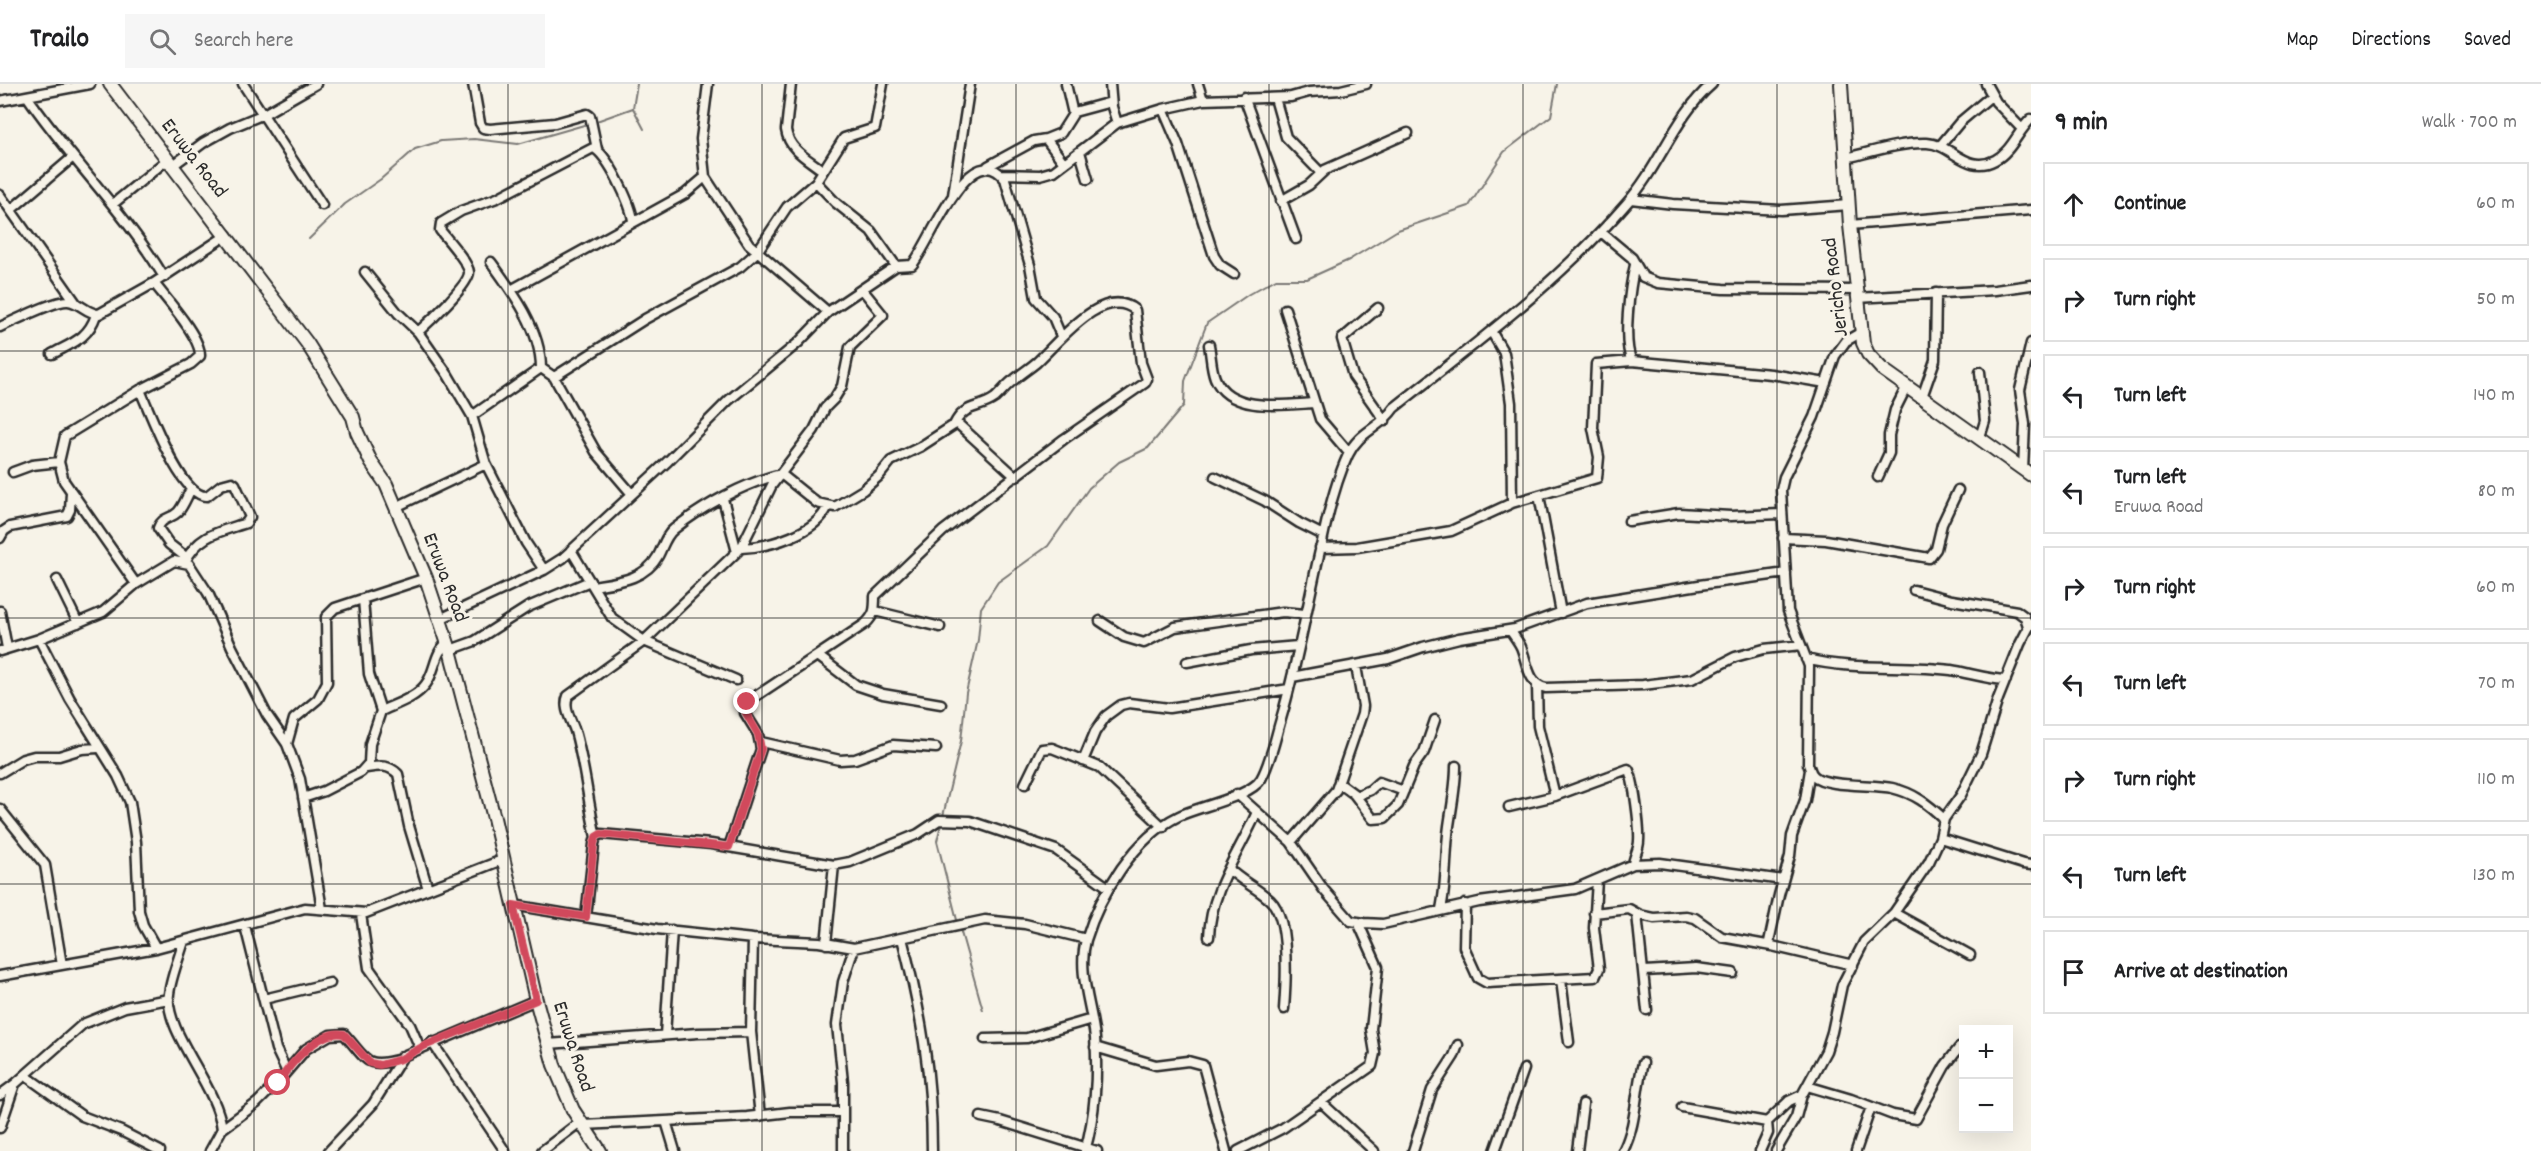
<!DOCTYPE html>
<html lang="en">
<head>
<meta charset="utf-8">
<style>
	:root { --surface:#fff; --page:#f6f6f6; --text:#202124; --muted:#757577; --line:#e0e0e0 }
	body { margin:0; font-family:Dekko,sans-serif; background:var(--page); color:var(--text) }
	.controls { position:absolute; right:18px; bottom:18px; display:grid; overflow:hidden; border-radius:0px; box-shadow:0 6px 24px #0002 }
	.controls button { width:54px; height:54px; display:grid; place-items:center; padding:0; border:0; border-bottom:2px solid var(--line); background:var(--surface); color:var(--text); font:30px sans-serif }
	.stop { position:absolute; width:18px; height:18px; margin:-14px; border:4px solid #d1495b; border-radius:50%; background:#fff }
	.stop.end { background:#d1495b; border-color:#fff; box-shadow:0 2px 6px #0008 }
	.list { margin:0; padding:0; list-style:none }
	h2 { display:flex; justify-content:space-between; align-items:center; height:78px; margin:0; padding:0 24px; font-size:26px }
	h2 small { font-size:20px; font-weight:400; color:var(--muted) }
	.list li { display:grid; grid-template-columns:39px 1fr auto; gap:18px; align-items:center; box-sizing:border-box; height:84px; margin:0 12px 12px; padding:0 12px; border:2px solid var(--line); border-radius:0px }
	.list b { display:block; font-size:22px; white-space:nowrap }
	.list p { margin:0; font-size:20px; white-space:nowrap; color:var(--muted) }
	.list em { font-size:20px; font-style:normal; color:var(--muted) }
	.icon { flex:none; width:33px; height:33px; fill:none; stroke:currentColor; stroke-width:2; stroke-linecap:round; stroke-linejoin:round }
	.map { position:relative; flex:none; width:2031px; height:1067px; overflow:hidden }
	header { display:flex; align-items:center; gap:36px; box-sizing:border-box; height:84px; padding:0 30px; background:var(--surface); border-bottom:2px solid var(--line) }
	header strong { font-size:28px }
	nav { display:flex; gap:33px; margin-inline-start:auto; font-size:21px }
	.search { width:420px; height:54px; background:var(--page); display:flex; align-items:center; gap:15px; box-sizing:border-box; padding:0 21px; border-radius:0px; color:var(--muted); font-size:22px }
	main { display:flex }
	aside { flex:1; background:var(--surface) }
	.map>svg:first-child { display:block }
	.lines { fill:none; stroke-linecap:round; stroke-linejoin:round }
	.stream { stroke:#7a7874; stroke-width:2 }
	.street-casing { stroke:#2b2b2b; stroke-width:13 }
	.secondary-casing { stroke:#2b2b2b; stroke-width:16 }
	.street { stroke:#f7f3e8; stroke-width:8 }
	.secondary { stroke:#f7f3e8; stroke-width:12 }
	.route { stroke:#d1495b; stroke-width:8 }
	.grid { fill:none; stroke:#2b2b2b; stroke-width:1.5; stroke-opacity:0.55 }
	.labels { text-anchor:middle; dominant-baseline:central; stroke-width:6; stroke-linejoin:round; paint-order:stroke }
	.street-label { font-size:21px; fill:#2b2b2b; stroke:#f7f3e8 }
</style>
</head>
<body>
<header>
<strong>Trailo</strong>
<div class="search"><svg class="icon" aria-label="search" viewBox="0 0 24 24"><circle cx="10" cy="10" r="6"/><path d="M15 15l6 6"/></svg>Search here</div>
<nav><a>Map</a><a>Directions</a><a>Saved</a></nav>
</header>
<main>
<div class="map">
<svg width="2031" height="1067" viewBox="0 0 2031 1067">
	<rect width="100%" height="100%" fill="#f7f3e8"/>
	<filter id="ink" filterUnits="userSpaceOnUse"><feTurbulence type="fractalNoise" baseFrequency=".0167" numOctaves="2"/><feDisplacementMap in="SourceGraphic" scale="12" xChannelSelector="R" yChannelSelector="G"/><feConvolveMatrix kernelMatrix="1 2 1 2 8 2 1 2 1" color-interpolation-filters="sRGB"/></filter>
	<g filter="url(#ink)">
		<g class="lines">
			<path class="stream" d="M 637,0 L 633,24 L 644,45
				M 309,155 L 345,120 L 381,95 L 415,65 L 441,57 L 474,55 L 518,60 L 591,39 L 633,24
				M 958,840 L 937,757 L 961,657 L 966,609 L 978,556 L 981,524 L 998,498 L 1048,462 L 1089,404 L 1119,378 L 1148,364 L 1184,321 L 1185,297 L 1207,239 L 1249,210 L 1276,195 L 1307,195 L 1349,176 L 1398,146 L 1469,122 L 1504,68 L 1551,32 L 1557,0
				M 960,845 L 983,926"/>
			<g class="street-casing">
				<path id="street" d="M 243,0 L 322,121
					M 473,0 L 480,39 L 483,44 L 490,45 L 555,39 L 587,30 L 590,32 L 597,65
					M 708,0 L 701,55 L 705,93 L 749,160 L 828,228
					M 791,0 L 786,46 C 789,66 808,75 822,86
					M 1110,0 L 1112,23 L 1117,39
					M 1198,0 L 1203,16
					M 1986,0 L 1996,18 L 2021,44
					M 27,12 C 70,75 125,128 164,193
					M 1244,13 L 1296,155
					M 1275,14 L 1286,53 L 1321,89
					M 0,17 L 90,0
					M 1163,25 L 1178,60 L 1214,172 L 1220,181 L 1234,190
					M 1074,28 L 1111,18
					M 1046,55 L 1064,79
					M 1940,62 L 1960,38 L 1991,12
					M 1080,68 L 1088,95
					M 1846,74 C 1871,68 1901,58 1927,59 C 1952,60 1967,91 1995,76 C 2011,68 2018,47 2031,35
					M 172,82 L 203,59 L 230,44 L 264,30 L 316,0
					M 988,82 L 1034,57 L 1046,55 L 1061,49 L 1073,30 L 1066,0
					M 1001,90 L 1040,91 L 1054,87 L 1117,39 L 1163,25 L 1203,16 L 1291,13 L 1309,8 L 1341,6 L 1366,0
					M 816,98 L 836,119 L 871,147 L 896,182
					M 0,111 L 76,219
					M 953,111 L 970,0
					M 1631,115 L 1673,120 L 1781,126 L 1849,121
					M 1281,117 L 1309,101 L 1325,86 L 1408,49
					M 113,120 L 168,75
					M 12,125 L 73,73
					M 1850,141 L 2031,126
					M 1601,148 L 1632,174 L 1643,193 L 1658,199 L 1723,205 L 1856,206
					M 491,178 C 513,208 541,246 541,284
					M 1635,181 C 1630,201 1622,259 1632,277 L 1771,290 L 1826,299
					M 365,188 L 398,229 L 418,248 L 448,291 L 472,332 L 486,380 L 526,459 L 544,486
					M 511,206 L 685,110 L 705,93
					M 1857,214 L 1995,206 L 2031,201
					M 1378,224 L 1342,255 L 1353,292 L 1385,337
					M 1285,225 L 1320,335 L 1349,369
					M 0,243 C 14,237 55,216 68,217 C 80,218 87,230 99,230 L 154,199 L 227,151
					M 1491,247 L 1504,269 L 1511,319 L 1512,419
					M 418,248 C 428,239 470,200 469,188 C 468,178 446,154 440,146 L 441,139 L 461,127 L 497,114 L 593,64 C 607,68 632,122 633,137
					M 1860,249 L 1846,257 L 1835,272 L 1814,333 L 1784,393 L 1781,406 L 1788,527 L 1809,582 L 1808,680 C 1810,684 1810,689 1814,692 C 1825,703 1875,700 1892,704 C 1914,709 1928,720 1944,735
					M 1209,261 C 1211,271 1211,284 1215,294 C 1229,329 1284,321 1313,319
					M 52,270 C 72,259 88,255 96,231
					M 541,284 L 554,293 L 596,368 L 631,409
					M 554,293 L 645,235 L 740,183 L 757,168 L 787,123 L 816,98 L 844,54 L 875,44 L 883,0
					M 140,306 C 150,328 181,414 207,412 L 221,401 L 232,398 L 235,400 L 250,433 L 246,439 C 219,448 198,451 185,478
					M 1922,313 L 1935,276 L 1936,209
					M 472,332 L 541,284
					M 1980,353 L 1985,337 L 1980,288
					M 2023,386 L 2025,340 L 2020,306 L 2031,259
					M 13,388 L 32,381 L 59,378
					M 1215,393 L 1265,417 L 1299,439 L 1323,451
					M 1878,393 L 1889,369 L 1889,351 L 1895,326 L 1907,302
					M 1539,411 L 1561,529
					M 723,415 L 737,468
					M 396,423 L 486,380
					M 1629,437 L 1679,429 L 1730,432 L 1781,430
					M 0,454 L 4,447 L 10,443 L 67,432 L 70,426 L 71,408
					M 1783,454 L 1826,456 L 1929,474 L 1936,465 L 1942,440 L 1958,406
					M 741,464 C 768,463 816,450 828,422
					M 1320,464 L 1357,463 L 1451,447 L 1512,419 L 1597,394 L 1599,373 L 1593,344 L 1596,280 L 1632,277
					M 571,466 L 612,534 L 644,557 L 741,464 L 772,401 L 814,346 L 825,324 L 834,315 L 842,302 L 850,263 L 883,231 L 862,205
					M 187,474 L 169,460 L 158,444 C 162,433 171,435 178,428 C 183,423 187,412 191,405
					M 57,496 L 78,539
					M 136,500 L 64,397 L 59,378 L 65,352 L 140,306 L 191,280 L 200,272 C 201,253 166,215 154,199
					M 593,502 C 616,498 645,496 658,472 C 663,463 665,452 674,445 C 704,421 745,399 781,390 L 817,419 L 835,423 L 863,406 L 879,392 L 891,377 L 920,363 L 957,339 L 1016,393
					M 1914,506 L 1952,516 L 2017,527 L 2025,533 L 2028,542
					M 0,527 L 7,564
					M 875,527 L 940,543
					M 440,535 L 544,486 L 563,474 L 668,377 L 729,316 L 798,259 L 828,228 L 896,182 L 912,181 C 930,161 969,50 1005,95 L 1030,181 L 1036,214 L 1053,233 L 1061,252
					M 1100,537 L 1124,553 L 1144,559 L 1175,543 L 1283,528 L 1305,530
					M 1510,546 C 1514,552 1518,557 1521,563 C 1527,577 1528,601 1546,604 L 1643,601 L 1692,595 L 1735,573 L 1764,565 L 1801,561
					M 39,555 L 70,615 L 118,692 L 130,718 L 136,758 L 139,827 L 143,841 L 156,864
					M 450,566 L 475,557 L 528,523 L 590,497
					M 0,567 L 39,555 L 103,528 L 136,500 L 174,477 L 189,480 L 208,509 L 232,563 L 267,631 L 287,660 L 300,695 L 322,825
					M 818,572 L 856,601 L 883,610 L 941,620
					M 1806,575 C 1853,587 1903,580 1951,586 C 1969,589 1987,595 2006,596
					M 1187,578 L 1251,566 L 1298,562
					M 1292,593 L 1388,575 L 1423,563 L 1459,554 L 1515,545 L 1587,519 L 1699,501 L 1786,489
					M 1537,601 L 1538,642 L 1555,712
					M 381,627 C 396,620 416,614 426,600 C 436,587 434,567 448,559
					M 761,658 L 840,676 L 855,675 L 893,661 L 936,664
					M 287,660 L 294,635 L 318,615 L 327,598 L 326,533 L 335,524 L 426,494
					M 1083,677 L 1095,648 L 1106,632 L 1121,621 L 1129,619 L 1169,624 L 1289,605
					M 366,684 C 379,682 388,680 398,690 L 409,742 L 428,805
					M 1810,686 L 1805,716 L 1792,752 L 1790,772 L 1779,811 L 1769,858 L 1772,862 L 1853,881
					M 0,689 L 23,675 L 34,672 L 59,672 L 82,665 L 98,664
					M 1339,699 L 1354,710 L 1373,735 L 1385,734 L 1398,721 L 1414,682 L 1424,668 L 1435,636
					M 1025,700 L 1042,665 L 1052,664 L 1099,683 L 1163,743
					M 1237,710 L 1291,758 L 1324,806 L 1351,837 L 1364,839 L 1383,840 L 1479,818 L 1575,805 L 1633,780 L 1660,779 L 1783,796
					M 1356,712 L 1370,706 L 1379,698 L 1404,707
					M 303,714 L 324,707 L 361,688 L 369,679 L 370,660 L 381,627 L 369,590 L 363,515
					M 1509,723 L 1555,712 L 1628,685 C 1634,693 1640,745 1639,757 C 1639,765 1634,772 1633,780
					M 0,725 L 45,781 L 62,881
					M 596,753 C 588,718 585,682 575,647 C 571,635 563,624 568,612 L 644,557 L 736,596
					M 1940,754 L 2023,780 L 2031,781
					M 1291,758 L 1336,706 L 1362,630 L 1363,622 L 1356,582
					M 729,763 L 761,665 L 758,650 L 745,629 L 747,618 L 865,540 C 875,531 875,525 875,512 L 943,447 L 1064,355 L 1145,299 L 1147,295 L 1141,279 L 1135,226 C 1103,200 1059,258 1037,278 C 1030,284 1022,289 1015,295 C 1007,300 1002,308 995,314 C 978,326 965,319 954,341
					M 1229,785 C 1241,797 1257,804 1270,816 C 1290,834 1286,899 1284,925
					M 1465,820 L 1464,863 L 1478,894 L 1487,899 L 1595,893 L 1599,885 L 1594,844 L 1597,796
					M 513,821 L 657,845 L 753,855 L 819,858 L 854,864 L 985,836 L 1025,840 L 1086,855
					M 1441,825 C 1447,798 1445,770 1449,742 C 1452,721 1456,702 1456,682
					M 1594,829 L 1629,825 L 1640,831 L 1654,834 L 1686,832 L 1695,834 L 1722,853 L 1772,862
					M 1894,829 L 1970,871
					M 361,830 L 369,884 L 410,941 L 420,964
					M 1637,830 L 1647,926
					M 586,833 L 594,760 L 596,753 L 601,750 L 711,760 L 834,781 L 850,778 L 918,750 L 939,736 L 970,737 L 1056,766 L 1109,804
					M 245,842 L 276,965 L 286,986
					M 1209,853 C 1210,807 1239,769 1257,728
					M 902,854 C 921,927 932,991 932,1067
					M 753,855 L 751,948 L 760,1032
					M 184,857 C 179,874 171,893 169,910 C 164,948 217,1001 222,1045
					M 826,860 L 834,781
					M 1645,887 L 1696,884 L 1733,889
					M 0,892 L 156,864 L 305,824 L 366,829 L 502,776
					M 1561,896 L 1569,958
					M 264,915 L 330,899
					M 665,951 L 672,846
					M 985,955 L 1027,954 L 1092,935
					M 432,958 L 505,1067
					M 548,960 L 698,949 L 751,948
					M 1095,963 L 1156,981 L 1188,977 L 1203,981 L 1226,1067
					M 26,992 L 82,1032 L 121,1047 L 160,1067
					M 1807,1002 L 1851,1015 L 1893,1031 L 1916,1035 L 1945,982 L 1959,964
					M 0,1011 L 15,1000
					M 1322,1019 L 1374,1067
					M 1682,1023 L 1767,1038 L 1789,1017 L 1802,1011
					M 981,1033 L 1000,1037 L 1097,1067
					M 666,1037 L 675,1067
					M 583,1041 L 747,1033 L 790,1028 L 843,1028
					M 0,1044 L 15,1000 L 83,940 L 125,923 L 169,915
					M 210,1067 L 222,1045 L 257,1019 L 277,999 L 306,965 L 330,951 L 344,950 C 368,976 364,985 401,975
					M 329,1067 L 373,1020 L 403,972 L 536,916
					M 542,1067 L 580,1038
					M 843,1067 L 843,998 L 837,941 L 843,898 L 854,864
					M 1085,1067 C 1095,1032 1098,990 1095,954 C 1092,923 1077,888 1086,856 C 1100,810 1135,753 1179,732 C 1200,722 1250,713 1261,695 C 1271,677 1275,655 1281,635 C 1298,577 1308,517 1322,458 C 1328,429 1335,399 1348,371 C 1359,347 1380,345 1394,324 C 1476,259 1559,198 1627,119 C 1660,82 1675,32 1712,0
					M 1238,1067 L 1283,1044 L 1372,982 L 1375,969 L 1371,945 L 1378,883 L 1358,838
					M 1413,1067 L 1432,1006 L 1454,972 L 1458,961
					M 1495,1067 L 1524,985
					M 1577,1067 L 1583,1020
					M 1623,1067 C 1637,1039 1635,1009 1643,979
					M 1760,1067 L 1768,1049 L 1767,1038
					M 1776,1067 L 1796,1033 L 1802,1011 L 1826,967 L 1832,948 L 1842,901 L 1864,858 L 1894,829 L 1929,778 L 1940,754 L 1944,735 L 1961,711 L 1981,670 L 1998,615 L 2020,560 L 2031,539
					M 1856,1067 L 1871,1023"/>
			</g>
			<g class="secondary-casing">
				<path id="secondary" d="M 110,0 L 307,259 L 353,333 L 357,348 L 371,378 L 386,400 L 426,494 L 450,566 L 494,734 L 536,916 L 554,981 L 573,1026 L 600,1067
					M 1841,0 L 1850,141 L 1863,259 L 1868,270 L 1882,285 L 2031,391"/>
			</g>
			<use href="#street" class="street"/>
			<use href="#secondary" class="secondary"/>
		</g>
	</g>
	<g class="lines" filter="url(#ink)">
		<path class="route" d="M 278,999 C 290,980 319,945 344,950 L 370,979 L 380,981 L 401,975 L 424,962 L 536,916 L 513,821 L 586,833 L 594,760 L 596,753 L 601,750 L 729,763 L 761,665 L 758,650 L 746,629 L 747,618"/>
	</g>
	<path class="grid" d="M 254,0 L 254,1067M 508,0 L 508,1067M 762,0 L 762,1067M 1016,0 L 1016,1067M 1269,0 L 1269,1067M 1523,0 L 1523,1067M 1777,0 L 1777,1067M 0,267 L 2031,267M 0,534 L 2031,534M 0,800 L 2031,800"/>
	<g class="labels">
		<g class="street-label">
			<text transform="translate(193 75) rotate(52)">Eruwa Road</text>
			<text transform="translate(1837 203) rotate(-97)">Jericho Road</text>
			<text transform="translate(444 494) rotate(69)">Eruwa Road</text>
			<text transform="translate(572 963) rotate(72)">Eruwa Road</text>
		</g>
	</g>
</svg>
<div class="controls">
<button>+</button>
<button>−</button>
</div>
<div class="stop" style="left:278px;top:999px"></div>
<div class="stop end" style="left:747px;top:618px"></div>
</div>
<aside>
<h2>9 min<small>Walk · 700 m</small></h2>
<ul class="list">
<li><svg class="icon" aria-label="ahead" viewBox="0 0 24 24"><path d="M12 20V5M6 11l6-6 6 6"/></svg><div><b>Continue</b></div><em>60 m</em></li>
<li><svg class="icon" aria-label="right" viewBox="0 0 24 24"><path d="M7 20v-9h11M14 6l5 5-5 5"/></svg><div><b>Turn right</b></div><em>50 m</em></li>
<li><svg class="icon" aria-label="left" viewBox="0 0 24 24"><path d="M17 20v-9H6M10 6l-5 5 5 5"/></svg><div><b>Turn left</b></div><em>140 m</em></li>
<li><svg class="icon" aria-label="left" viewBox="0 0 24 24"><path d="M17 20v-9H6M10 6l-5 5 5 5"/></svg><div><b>Turn left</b><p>Eruwa Road</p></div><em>80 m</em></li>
<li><svg class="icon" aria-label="right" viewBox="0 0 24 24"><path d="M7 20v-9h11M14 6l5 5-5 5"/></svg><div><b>Turn right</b></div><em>60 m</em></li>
<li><svg class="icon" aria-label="left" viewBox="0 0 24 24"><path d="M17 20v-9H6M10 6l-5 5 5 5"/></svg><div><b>Turn left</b></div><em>70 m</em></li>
<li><svg class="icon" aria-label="right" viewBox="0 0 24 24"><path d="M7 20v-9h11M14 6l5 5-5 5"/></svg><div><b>Turn right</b></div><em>110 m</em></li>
<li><svg class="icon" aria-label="left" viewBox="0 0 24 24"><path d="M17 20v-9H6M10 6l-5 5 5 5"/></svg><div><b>Turn left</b></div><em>130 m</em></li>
<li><svg class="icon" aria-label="arrive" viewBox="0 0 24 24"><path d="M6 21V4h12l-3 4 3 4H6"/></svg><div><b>Arrive at destination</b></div></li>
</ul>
</aside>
</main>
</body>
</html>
